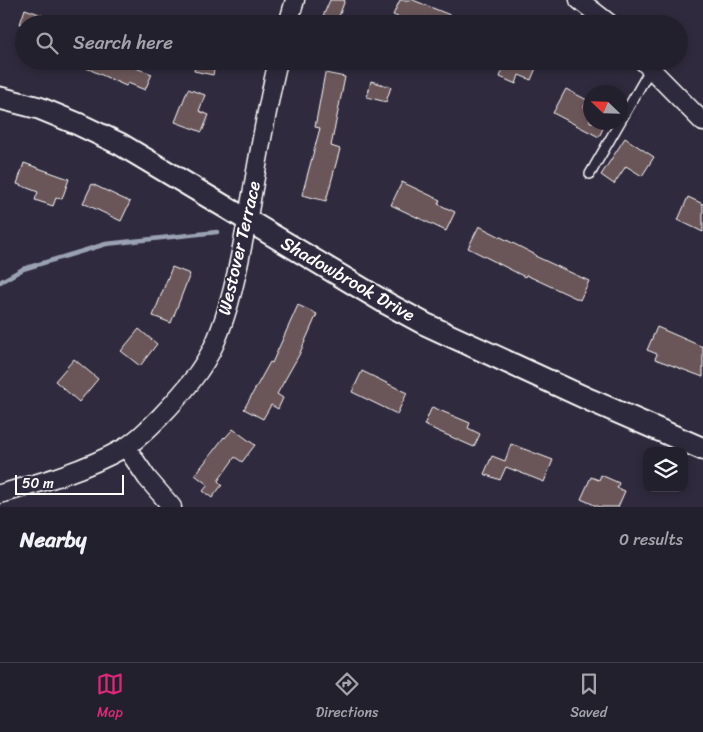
<!DOCTYPE html>
<html lang="en">
<head>
<meta charset="utf-8">
<style>
	:root { --surface:#23202e; --page:#2f2d3a; --text:#f1f3f6; --muted:#a3a3aa; --line:#403e4a; --accent:#db2777 }
	body { margin:0; font-family:Sriracha,sans-serif; background:var(--page); color:var(--text) }
	.controls { position:absolute; right:15px; bottom:15px; display:grid; overflow:hidden; border-radius:10px; box-shadow:0 2px 8px #0003 }
	.controls button { width:45px; height:45px; display:grid; place-items:center; padding:0; border:0; border-bottom:1px solid var(--line); background:var(--surface); color:var(--text); font:25px sans-serif }
	.compass { position:absolute; left:583px; top:85px; width:45px; height:45px; border-radius:50%; background:var(--surface); box-shadow:0 2px 8px #0003; rotate:293deg }
	.scale { position:absolute; left:15px; bottom:12px; width:109px; box-sizing:border-box; padding-left:5px; border:2px solid #fff; border-top:0; font-size:14px; line-height:18px; white-space:nowrap; color:#fff; -webkit-text-stroke:4px #2f2a3d; paint-order:stroke }
	.list { margin:0; padding:0; list-style:none }
	h2 { display:flex; justify-content:space-between; align-items:center; height:65px; margin:0; padding:0 20px; font-size:21px }
	h2 small { font-size:16px; font-weight:400; color:var(--muted) }
	.icon { flex:none; width:28px; height:28px; fill:none; stroke:currentColor; stroke-width:2; stroke-linecap:round; stroke-linejoin:round }
	.map { position:relative; flex:none; width:703px; height:507px; overflow:hidden }
	.search { position:absolute; background:var(--surface); box-shadow:0 2px 8px #0003; left:15px; right:15px; top:15px; height:55px; display:flex; align-items:center; gap:12px; box-sizing:border-box; padding:0 18px; border-radius:28px; color:var(--muted); font-size:19px }
	.sheet { height:155px; background:var(--surface) }
	nav { display:flex; justify-content:space-around; align-items:center; box-sizing:border-box; height:70px; border-top:1px solid var(--line); background:var(--surface); font-size:14px; color:var(--muted) }
	nav a { display:grid; justify-items:center; gap:2px }
	nav .on { color:var(--accent) }
	.map>svg:first-child { display:block }
	.lines { fill:none; stroke-linecap:round; stroke-linejoin:round }
	.stream { stroke:#9ba2b3; stroke-width:4.5 }
	.building { fill:#6a5658; stroke:#fff }
	.service-casing { stroke:#fff; stroke-width:12 }
	.minor-casing { stroke:#fff; stroke-width:21 }
	.tertiary-casing { stroke:#fff; stroke-width:25 }
	.service { stroke:#2f2a3d; stroke-width:9 }
	.minor { stroke:#2f2a3d; stroke-width:18 }
	.tertiary { stroke:#2f2a3d; stroke-width:21 }
	.labels { text-anchor:middle; dominant-baseline:central; stroke-width:4; stroke-linejoin:round; paint-order:stroke }
	.street-label { font-size:18px; fill:#fff; stroke:#2f2a3d }
</style>
</head>
<body>
<div class="map">
<svg width="703" height="507" viewBox="0 0 703 507">
	<rect width="100%" height="100%" fill="#2f2a3d"/>
	<filter id="ink" filterUnits="userSpaceOnUse"><feTurbulence type="fractalNoise" baseFrequency=".02" numOctaves="2"/><feDisplacementMap in="SourceGraphic" scale="10" xChannelSelector="R" yChannelSelector="G"/><feConvolveMatrix kernelMatrix="1 2 1 2 8 2 1 2 1" color-interpolation-filters="sRGB"/></filter>
	<g filter="url(#ink)">
		<g class="lines">
			<path class="stream" d="M 0,282 L 23,269 L 106,244 L 217,232"/>
		</g>
		<path class="building" d="M 330,0 L 345,0 L 338,19 L 336,18 L 333,24 L 321,21 Z
			M 400,0 L 413,0 L 472,24 L 415,24 L 393,15 Z
			M 25,9 L 62,22 L 62,24 L 20,24 Z
			M 71,61 L 138,61 L 136,68 L 152,74 L 145,90 L 128,83 L 126,86 Z
			M 196,61 L 216,61 L 213,75 L 194,71 Z
			M 506,61 L 539,61 L 531,80 L 519,75 L 516,84 L 500,77 Z
			M 325,73 L 345,77 L 331,146 L 340,149 L 326,201 L 302,195 L 320,128 L 315,127 Z
			M 371,81 L 391,87 L 386,102 L 367,97 Z
			M 188,89 L 205,95 L 199,111 L 209,115 L 202,132 L 175,122 Z
			M 566,89 L 587,100 L 584,107 L 590,110 L 590,122 L 606,122 L 599,137 L 553,113 Z
			M 625,138 L 654,157 L 642,176 L 626,166 L 614,184 L 601,175 Z
			M 24,163 L 69,179 L 62,199 L 56,198 L 53,206 L 35,200 L 38,192 L 17,184 Z
			M 402,182 L 440,200 L 438,204 L 455,212 L 446,231 L 391,205 Z
			M 92,184 L 130,202 L 121,221 L 83,203 Z
			M 688,197 L 703,204 L 703,232 L 678,220 Z
			M 479,226 L 536,255 L 535,256 L 589,281 L 580,300 L 526,275 L 525,277 L 468,248 Z
			M 172,267 L 190,274 L 171,323 L 153,316 Z
			M 298,305 L 317,314 L 299,355 L 277,394 L 283,398 L 278,409 L 271,405 L 263,419 L 244,409 L 270,362 L 272,363 Z
			M 657,327 L 703,347 L 703,377 L 655,359 L 657,354 L 647,350 Z
			M 139,329 L 157,344 L 140,366 L 121,351 Z
			M 74,359 L 98,379 L 79,402 L 55,381 Z
			M 362,371 L 407,393 L 397,414 L 352,392 Z
			M 432,407 L 470,423 L 468,428 L 480,434 L 474,447 L 424,425 Z
			M 233,429 L 255,445 L 242,462 L 235,457 L 218,481 L 222,485 L 212,498 L 203,491 L 208,485 L 195,475 L 224,437 L 225,438 Z
			M 511,444 L 553,460 L 544,482 L 506,467 L 500,480 L 484,474 L 492,456 L 505,461 Z
			M 601,475 L 619,483 L 617,488 L 625,491 L 618,507 L 599,507 L 581,499 L 591,477 L 599,480 Z"/>
		<g class="lines">
			<g class="service-casing">
				<path id="service" d="M 620,122 L 651,68
					M 590,174 L 620,122"/>
			</g>
			<g class="minor-casing">
				<path id="minor" d="M 579,0 L 610,24
					M 288,24 L 295,0
					M 643,61 L 703,122
					M 126,447 L 147,478 L 172,507
					M 0,494 C 43,482 85,470 124,448 C 138,440 150,427 161,416 C 182,394 203,370 215,343 C 232,304 239,262 247,222 C 257,168 265,114 278,61"/>
			</g>
			<g class="tertiary-casing">
				<path id="tertiary" d="M 0,98 L 39,108 L 78,124 L 120,144 L 386,303 L 425,324 L 590,400 L 703,449"/>
			</g>
			<use href="#service" class="service"/>
			<use href="#minor" class="minor"/>
			<use href="#tertiary" class="tertiary"/>
		</g>
	</g>
	<g class="labels">
		<g class="street-label">
			<text transform="translate(239 248) rotate(-77)">Westover Terrace</text>
			<text transform="translate(348 279) rotate(30)">Shadowbrook Drive</text>
		</g>
	</g>
</svg>
<div class="controls">
<button><svg class="icon" aria-label="layers" viewBox="0 0 24 24"><path d="M12 4l9 5-9 5-9-5zM3 14l9 5 9-5"/></svg></button>
</div>
<svg class="compass" viewBox="-18 -18 36 36"><path d="M0-13l5 13h-10z" fill="#e53935"/><path d="M0 13l5-13h-10z" fill="#a3a3aa"/></svg>
<div class="scale">50 m</div>
<div class="search"><svg class="icon" aria-label="search" viewBox="0 0 24 24"><circle cx="10" cy="10" r="6"/><path d="M15 15l6 6"/></svg>Search here</div>
</div>
<section class="sheet">
<h2>Nearby<small>0 results</small></h2>
<ul class="list">
</ul>
</section>
<nav>
<a class="on"><svg class="icon" aria-label="map" viewBox="0 0 24 24"><path d="M3 6l6-2 6 2 6-2v14l-6 2-6-2-6 2zM9 4v14M15 6v14"/></svg>Map</a>
<a><svg class="icon" aria-label="directions" viewBox="0 0 24 24"><path d="M12 3l9 9-9 9-9-9zM9 14v-3h6M13 9l2 2-2 2"/></svg>Directions</a>
<a><svg class="icon" aria-label="saved" viewBox="0 0 24 24"><path d="M7 4h10v16l-5-4-5 4z"/></svg>Saved</a>
</nav>
</body>
</html>
